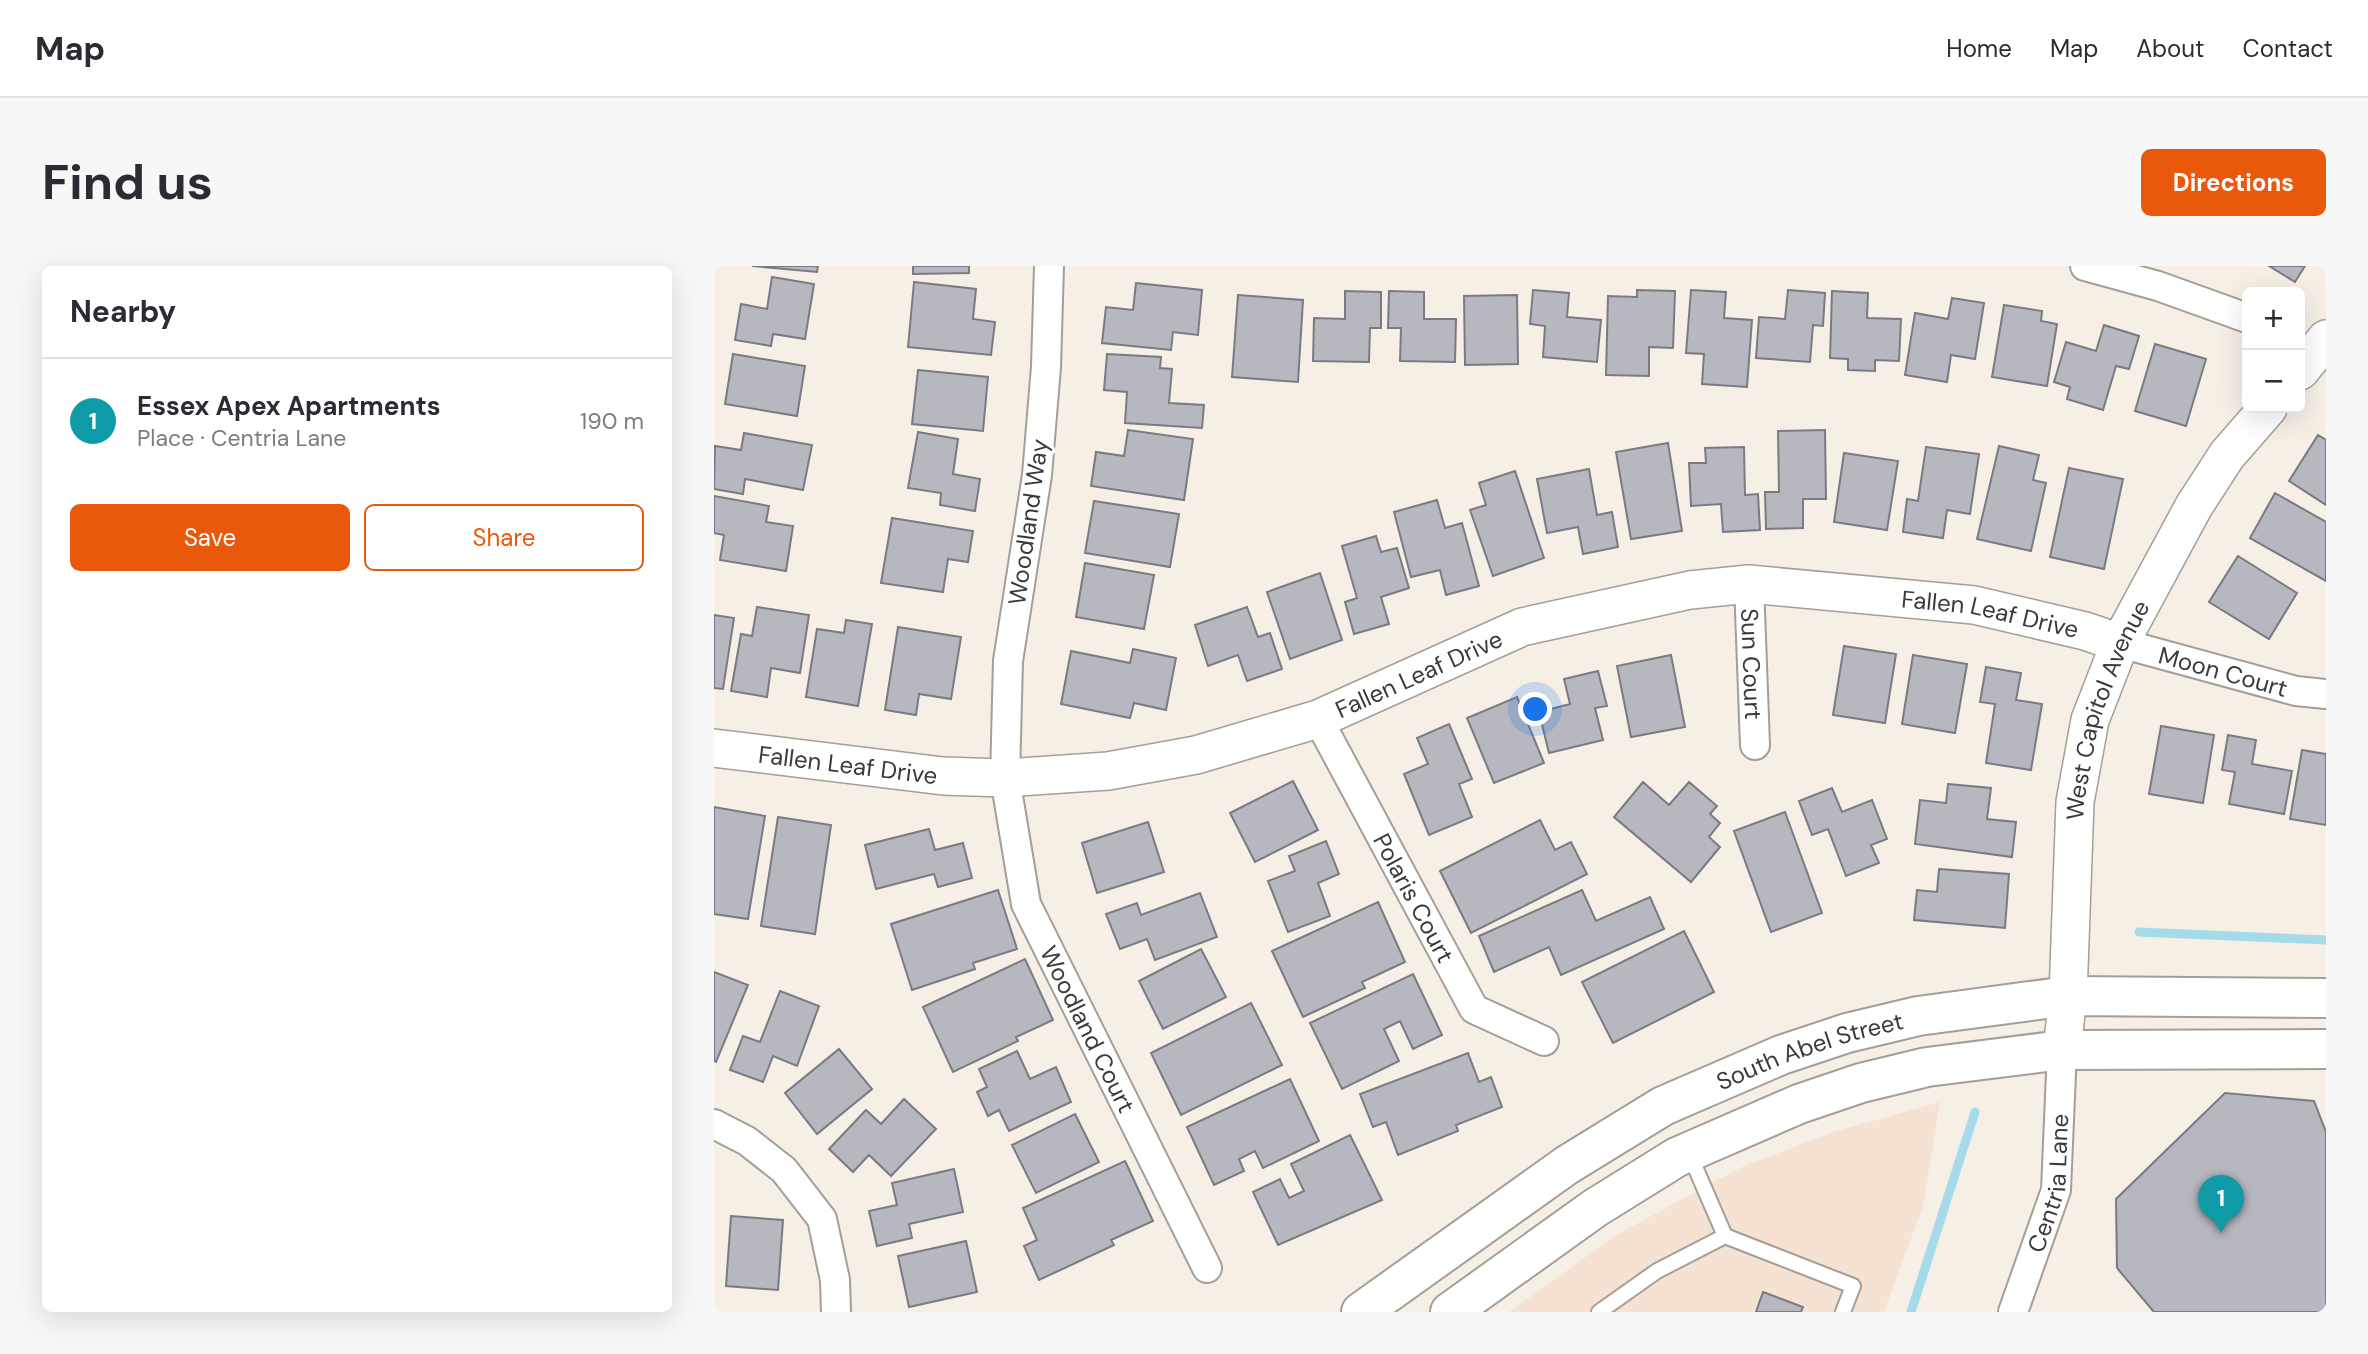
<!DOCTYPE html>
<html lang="en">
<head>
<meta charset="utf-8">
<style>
	:root { --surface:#fff; --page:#f7f7f7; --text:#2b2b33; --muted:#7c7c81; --line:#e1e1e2; --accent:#ea580c }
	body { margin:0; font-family:"DM Sans",sans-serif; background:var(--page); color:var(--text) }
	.controls { position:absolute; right:21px; top:21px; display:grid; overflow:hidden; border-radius:10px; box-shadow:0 7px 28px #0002 }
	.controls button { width:63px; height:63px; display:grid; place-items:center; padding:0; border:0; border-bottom:2px solid var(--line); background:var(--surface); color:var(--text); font:35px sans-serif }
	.you { position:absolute; left:822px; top:444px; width:24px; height:24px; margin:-18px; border:5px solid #fff; border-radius:50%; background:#1a73e8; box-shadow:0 0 0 10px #1a73e833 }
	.badge { display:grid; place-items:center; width:46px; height:46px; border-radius:50%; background:var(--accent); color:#fff; font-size:23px; font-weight:700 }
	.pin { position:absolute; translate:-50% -58px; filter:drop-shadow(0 2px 4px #0008) }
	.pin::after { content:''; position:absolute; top:37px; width:24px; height:21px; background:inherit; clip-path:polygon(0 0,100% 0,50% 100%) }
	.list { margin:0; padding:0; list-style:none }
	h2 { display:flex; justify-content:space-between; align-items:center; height:91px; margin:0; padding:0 28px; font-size:30px }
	h2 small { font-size:23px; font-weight:400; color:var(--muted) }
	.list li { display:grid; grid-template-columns:46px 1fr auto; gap:21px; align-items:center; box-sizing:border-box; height:126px; padding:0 28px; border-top:2px solid var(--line) }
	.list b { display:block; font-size:26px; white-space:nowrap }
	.list p { margin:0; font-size:23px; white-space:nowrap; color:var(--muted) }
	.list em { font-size:23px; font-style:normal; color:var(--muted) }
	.actions { display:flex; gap:14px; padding:21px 28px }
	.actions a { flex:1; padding:16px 0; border:2px solid var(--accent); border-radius:10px; text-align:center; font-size:24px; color:var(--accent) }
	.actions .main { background:var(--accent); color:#fff }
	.map { position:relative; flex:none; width:1612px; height:1046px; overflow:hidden; border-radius:10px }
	header { display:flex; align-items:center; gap:42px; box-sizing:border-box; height:98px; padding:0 35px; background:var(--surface); border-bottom:2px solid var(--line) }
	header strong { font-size:33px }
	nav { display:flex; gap:38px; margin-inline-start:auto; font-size:24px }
	.intro { display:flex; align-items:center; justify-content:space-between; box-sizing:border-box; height:168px; padding:0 42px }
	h1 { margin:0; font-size:49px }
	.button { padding:18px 32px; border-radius:10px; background:var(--accent); color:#fff; font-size:24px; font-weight:700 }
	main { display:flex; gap:42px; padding:0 42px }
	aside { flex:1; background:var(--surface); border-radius:10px; box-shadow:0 7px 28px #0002 }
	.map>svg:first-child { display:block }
	.commercial { fill:#f5e2d2 }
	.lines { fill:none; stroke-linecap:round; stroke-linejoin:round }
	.stream { stroke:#a5dbe8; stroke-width:9 }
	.building { fill:#b7b7c0; stroke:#7b7a82; stroke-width:2 }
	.service-casing { stroke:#a49e96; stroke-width:18 }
	.minor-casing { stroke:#a49e96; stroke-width:32 }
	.tertiary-casing { stroke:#a49e96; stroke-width:40 }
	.primary-casing { stroke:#a49e96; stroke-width:42 }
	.service { stroke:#fff; stroke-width:14 }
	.minor { stroke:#fff; stroke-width:28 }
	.tertiary { stroke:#fff; stroke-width:37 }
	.primary { stroke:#fff; stroke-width:38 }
	.labels { text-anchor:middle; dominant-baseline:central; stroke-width:6; stroke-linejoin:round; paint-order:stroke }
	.street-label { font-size:24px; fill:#3c3a36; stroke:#fff }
</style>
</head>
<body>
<header>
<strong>Map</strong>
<nav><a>Home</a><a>Map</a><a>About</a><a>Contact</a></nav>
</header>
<div class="intro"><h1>Find us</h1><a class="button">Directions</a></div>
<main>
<aside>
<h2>Nearby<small></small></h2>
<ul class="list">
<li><span class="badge" style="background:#0f9aa8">1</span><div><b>Essex Apex Apartments</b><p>Place · Centria Lane</p></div><em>190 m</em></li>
</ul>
<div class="actions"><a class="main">Save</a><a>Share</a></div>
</aside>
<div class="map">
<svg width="1612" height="1046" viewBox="0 0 1612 1046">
	<rect width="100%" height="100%" fill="#f5efe6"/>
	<path class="commercial" d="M 1226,836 L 1209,940 L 1170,1046 L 795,1046 L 904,968 L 1028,901 L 1119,866 Z"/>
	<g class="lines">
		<path class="stream" d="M 1425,666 L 1612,674
			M 1197,1046 L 1261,846"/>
	</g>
	<path class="building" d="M 38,0 L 104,0 L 103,6 Z
		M 199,0 L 255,0 L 255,7 L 199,8 Z
		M 1555,0 L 1591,0 L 1581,16 Z
		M 58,11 L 100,18 L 91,73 L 59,68 L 57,80 L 21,74 L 27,38 L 53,43 Z
		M 200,16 L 262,23 L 259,53 L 281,56 L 277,89 L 194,81 Z
		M 422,17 L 488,24 L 484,69 L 459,66 L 457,84 L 388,77 L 392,41 L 419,44 Z
		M 819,24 L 855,27 L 853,51 L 887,54 L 883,96 L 829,91 L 831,60 L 816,58 Z
		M 923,24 L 961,25 L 959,82 L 935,81 L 935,110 L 892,109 L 894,30 L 923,31 Z
		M 977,24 L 1012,26 L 1010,52 L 1038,54 L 1033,121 L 988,118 L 990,88 L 972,87 Z
		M 1074,24 L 1111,27 L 1109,60 L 1099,59 L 1096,96 L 1042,92 L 1045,51 L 1071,53 Z
		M 631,25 L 667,26 L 667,62 L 656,62 L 655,96 L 599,95 L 600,52 L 631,53 Z
		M 675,25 L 710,26 L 710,53 L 742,53 L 741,96 L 686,95 L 687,62 L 674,62 Z
		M 1118,25 L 1154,27 L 1153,52 L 1187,53 L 1185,95 L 1161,94 L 1161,105 L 1134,104 L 1134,93 L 1116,92 Z
		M 524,29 L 589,34 L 584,116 L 518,111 Z
		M 803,29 L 804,98 L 751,99 L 750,30 Z
		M 1238,32 L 1270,37 L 1261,93 L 1237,89 L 1233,116 L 1191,109 L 1201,47 L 1234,53 Z
		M 1290,39 L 1328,45 L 1327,55 L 1343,58 L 1333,120 L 1278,111 Z
		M 1390,59 L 1425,70 L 1415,103 L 1402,100 L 1389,144 L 1353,133 L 1356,121 L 1340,116 L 1352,76 L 1382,85 Z
		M 1441,78 L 1492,93 L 1472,160 L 1421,145 Z
		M 19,88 L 91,100 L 83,150 L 11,138 Z
		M 393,88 L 447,91 L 446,102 L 458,103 L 455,137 L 490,139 L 488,162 L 411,157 L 413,126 L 390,124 Z
		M 204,104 L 274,111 L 269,165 L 198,158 Z
		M 414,164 L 479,173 L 470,234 L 377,220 L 382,186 L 410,190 Z
		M 1111,164 L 1112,233 L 1089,233 L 1089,262 L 1052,263 L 1051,226 L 1065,226 L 1064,165 Z
		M 204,166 L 244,173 L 239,208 L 266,213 L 261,245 L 226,239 L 227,227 L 194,222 Z
		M 30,167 L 98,179 L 89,224 L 31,213 L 29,228 L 0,223 L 1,180 L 27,184 Z
		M 1604,169 L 1612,174 L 1612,239 L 1575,215 Z
		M 954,177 L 968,265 L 917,273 L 902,186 Z
		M 1285,180 L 1325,189 L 1319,214 L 1332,217 L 1317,285 L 1263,273 Z
		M 1030,181 L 1031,229 L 1044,228 L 1046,264 L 1009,266 L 1007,238 L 977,240 L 975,197 L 992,197 L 991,182 Z
		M 1212,181 L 1265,188 L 1256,248 L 1233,244 L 1229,272 L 1189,266 L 1193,233 L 1204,235 Z
		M 1130,187 L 1184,195 L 1173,264 L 1120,256 Z
		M 1355,202 L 1409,213 L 1390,303 L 1336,291 Z
		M 875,203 L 883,249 L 898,246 L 904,281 L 869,288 L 864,261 L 833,267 L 823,213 Z
		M 801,205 L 830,292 L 779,310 L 756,244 L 772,239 L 765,217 Z
		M 1561,227 L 1612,256 L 1612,315 L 1536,272 Z
		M 0,230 L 55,240 L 52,256 L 79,260 L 72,305 L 6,294 L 10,269 L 0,267 Z
		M 723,234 L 731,262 L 748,257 L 765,320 L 732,329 L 726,304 L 697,311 L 680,246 Z
		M 380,235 L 465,248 L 456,301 L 371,287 Z
		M 178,252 L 259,265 L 254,296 L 234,293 L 229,326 L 167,317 Z
		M 662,270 L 667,286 L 683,282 L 695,322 L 667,331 L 675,358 L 640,368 L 631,336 L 643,332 L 628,280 Z
		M 1524,290 L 1583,327 L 1555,373 L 1495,336 Z
		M 371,297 L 440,309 L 430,363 L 362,351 Z
		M 606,307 L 628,374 L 576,393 L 553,326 Z
		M 43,341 L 95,349 L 86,407 L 57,402 L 53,431 L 17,425 L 27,368 L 38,370 Z
		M 533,341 L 544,371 L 556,367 L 568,403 L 533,415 L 524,389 L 494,400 L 481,359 Z
		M 0,349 L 20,352 L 9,423 L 0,422 Z
		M 132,354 L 158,358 L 144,440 L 92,431 L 103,363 L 130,367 Z
		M 184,361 L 247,371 L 237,433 L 205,428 L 202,449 L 171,444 Z
		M 1130,380 L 1182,388 L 1171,457 L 1119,449 Z
		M 419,383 L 462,392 L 452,444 L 420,437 L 416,452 L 347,438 L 357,385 L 416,397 Z
		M 957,389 L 971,461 L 917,471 L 903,400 Z
		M 1199,389 L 1253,398 L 1241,467 L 1188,458 Z
		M 1272,401 L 1307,407 L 1302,434 L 1328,438 L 1317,504 L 1272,497 L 1281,438 L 1266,436 Z
		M 884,405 L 893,440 L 881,442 L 889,474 L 835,487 L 825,446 L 856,438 L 850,413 Z
		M 803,431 L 830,497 L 780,517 L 753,452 Z
		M 735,458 L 758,513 L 745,518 L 758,551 L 715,569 L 690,508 L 714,498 L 703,472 Z
		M 1447,460 L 1500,469 L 1489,537 L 1435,528 Z
		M 1514,469 L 1542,474 L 1538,498 L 1578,505 L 1570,548 L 1515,538 L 1521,506 L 1508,504 Z
		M 1588,484 L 1612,488 L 1612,559 L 1576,553 Z
		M 579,515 L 604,564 L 541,596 L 516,547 Z
		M 929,516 L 955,539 L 975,516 L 1003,540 L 996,548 L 1006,557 L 995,571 L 1006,581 L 977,616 L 900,551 Z
		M 1234,518 L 1277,522 L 1273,553 L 1302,556 L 1298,591 L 1201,578 L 1206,534 L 1232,537 Z
		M 1118,522 L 1128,546 L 1158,534 L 1173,573 L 1157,579 L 1165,597 L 1132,610 L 1114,563 L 1098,569 L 1085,535 Z
		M 0,541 L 51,550 L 34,653 L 0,648 Z
		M 1071,546 L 1108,647 L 1057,666 L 1020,565 Z
		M 64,551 L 117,559 L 101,668 L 47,660 Z
		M 826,554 L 841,584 L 857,576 L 873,608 L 757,667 L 726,605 Z
		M 434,556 L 450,606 L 383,627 L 368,577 Z
		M 215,563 L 221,584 L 249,577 L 258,612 L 224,621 L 220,608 L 162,623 L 151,579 Z
		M 612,575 L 625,608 L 604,617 L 616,650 L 574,666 L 554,615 L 581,605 L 575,590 Z
		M 1225,603 L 1295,608 L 1291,662 L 1200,654 L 1203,624 L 1223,626 Z
		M 284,624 L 303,683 L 259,697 L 261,703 L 198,724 L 177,658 Z
		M 868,624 L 882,655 L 936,631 L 950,663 L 847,709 L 835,681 L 780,706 L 765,670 Z
		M 486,627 L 503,671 L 441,694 L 433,673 L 406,683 L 392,648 L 423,637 L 427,649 Z
		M 664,636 L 691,696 L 648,716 L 651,722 L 589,751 L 558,685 Z
		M 970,665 L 1000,726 L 899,777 L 868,716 Z
		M 487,683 L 512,731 L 449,763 L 425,715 Z
		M 311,693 L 339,754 L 302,771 L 304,775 L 239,806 L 209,741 Z
		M 0,706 L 34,719 L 2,796 L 0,795 Z
		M 699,708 L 728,769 L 699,783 L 686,755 L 670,763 L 685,795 L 628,823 L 596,757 Z
		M 66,725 L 105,740 L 83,800 L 59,790 L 49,816 L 16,804 L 29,770 L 46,776 Z
		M 537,737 L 568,799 L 467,849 L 437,787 Z
		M 125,783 L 158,823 L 103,868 L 71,827 Z
		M 303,785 L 316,813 L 342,801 L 357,836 L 295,865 L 285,844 L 274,850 L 263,826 L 273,821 L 265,803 Z
		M 754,787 L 765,816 L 777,811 L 788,841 L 742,859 L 744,865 L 684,889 L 672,856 L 659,861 L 646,828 Z
		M 576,813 L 605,875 L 549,902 L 541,885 L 525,893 L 530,905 L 500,919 L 473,861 Z
		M 1511,827 L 1600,835 L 1612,866 L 1612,1046 L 1440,1046 L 1403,1002 L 1402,933 Z
		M 190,833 L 222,863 L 177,910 L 155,889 L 139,906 L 115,883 L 152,844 L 167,858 Z
		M 361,848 L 385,896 L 322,927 L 298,879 Z
		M 636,869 L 668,934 L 564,979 L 539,926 L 566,913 L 575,932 L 590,925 L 577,898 Z
		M 411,895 L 439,955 L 397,974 L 400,979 L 325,1014 L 310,980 L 323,974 L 309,942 Z
		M 240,903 L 249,946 L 195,958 L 198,972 L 163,980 L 155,945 L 183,939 L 178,917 Z
		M 17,950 L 69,954 L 64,1024 L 12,1020 Z
		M 252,975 L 263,1026 L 195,1041 L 184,990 Z
		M 1049,1026 L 1089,1041 L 1087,1046 L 1042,1046 Z"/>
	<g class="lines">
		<g class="service-casing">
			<path id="service" d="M 975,887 L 1011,970 L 1139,1020 L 1129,1046
				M 885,1046 L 943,1005 L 1011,970"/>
		</g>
		<g class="minor-casing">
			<g id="minor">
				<path id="s1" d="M 335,0 L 332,101 L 323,209 L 294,395 L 291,512 L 312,638 L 493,1002"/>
				<path d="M 1371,0 L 1444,20 L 1533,52"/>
				<path id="s2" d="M 1035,318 L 1041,479"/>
				<path id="s3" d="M 1406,377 L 1582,425 L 1612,428"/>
				<path id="s4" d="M 604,453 L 760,743 L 830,775"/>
				<path d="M 0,858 L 33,875 L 70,904 L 108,953 L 121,1014 L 122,1046"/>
				<path id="s5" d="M 1299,1046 L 1342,924 L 1348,784"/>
			</g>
		</g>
		<g class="tertiary-casing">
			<g id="tertiary">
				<path d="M 1586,105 L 1612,73"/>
				<path id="s6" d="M 0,482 L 229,510 L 291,512 L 394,505 L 482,489 L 604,453 L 808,361 L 976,324 L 1035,318 L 1260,339 L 1371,365 L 1406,377"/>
				<path id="s7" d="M 1348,784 L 1354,730 L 1361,536 L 1376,454 L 1406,377 L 1480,240 L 1513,189 L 1554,142"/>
			</g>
		</g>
		<g class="primary-casing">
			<g id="primary">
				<path id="s8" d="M 647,1046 L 853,899 L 949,840 L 1067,789 L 1133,767 L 1204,750 L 1354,730 L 1612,732"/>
				<path d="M 736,1046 L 881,942 L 963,891 L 1085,838 L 1147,817 L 1213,801 L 1348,784 L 1612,783"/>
			</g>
		</g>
		<use href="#service" class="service"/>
		<use href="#minor" class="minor"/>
		<use href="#tertiary" class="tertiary"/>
		<use href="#primary" class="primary"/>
	</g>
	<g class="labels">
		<g class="street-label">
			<text transform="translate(314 256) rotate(-82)">Woodland Way</text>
			<text stroke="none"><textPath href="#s6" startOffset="1311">Fallen Leaf Drive</textPath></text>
			<text stroke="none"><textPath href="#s2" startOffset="80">Sun Court</textPath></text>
			<text stroke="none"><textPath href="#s3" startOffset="107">Moon Court</textPath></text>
			<text stroke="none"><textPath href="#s6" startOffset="723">Fallen Leaf Drive</textPath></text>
			<text stroke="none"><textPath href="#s7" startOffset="346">West Capitol Avenue</textPath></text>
			<text stroke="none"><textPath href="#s6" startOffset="135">Fallen Leaf Drive</textPath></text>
			<text stroke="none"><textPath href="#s4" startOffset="203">Polaris Court</textPath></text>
			<text stroke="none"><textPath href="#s1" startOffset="782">Woodland Court</textPath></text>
			<text stroke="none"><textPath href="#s8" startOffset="523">South Abel Street</textPath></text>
			<text stroke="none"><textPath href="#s5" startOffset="135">Centria Lane</textPath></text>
		</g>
	</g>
</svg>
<div class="controls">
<button>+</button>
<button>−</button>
</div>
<div class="you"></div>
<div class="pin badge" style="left:1507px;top:967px;background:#0f9aa8">1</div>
</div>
</main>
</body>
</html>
